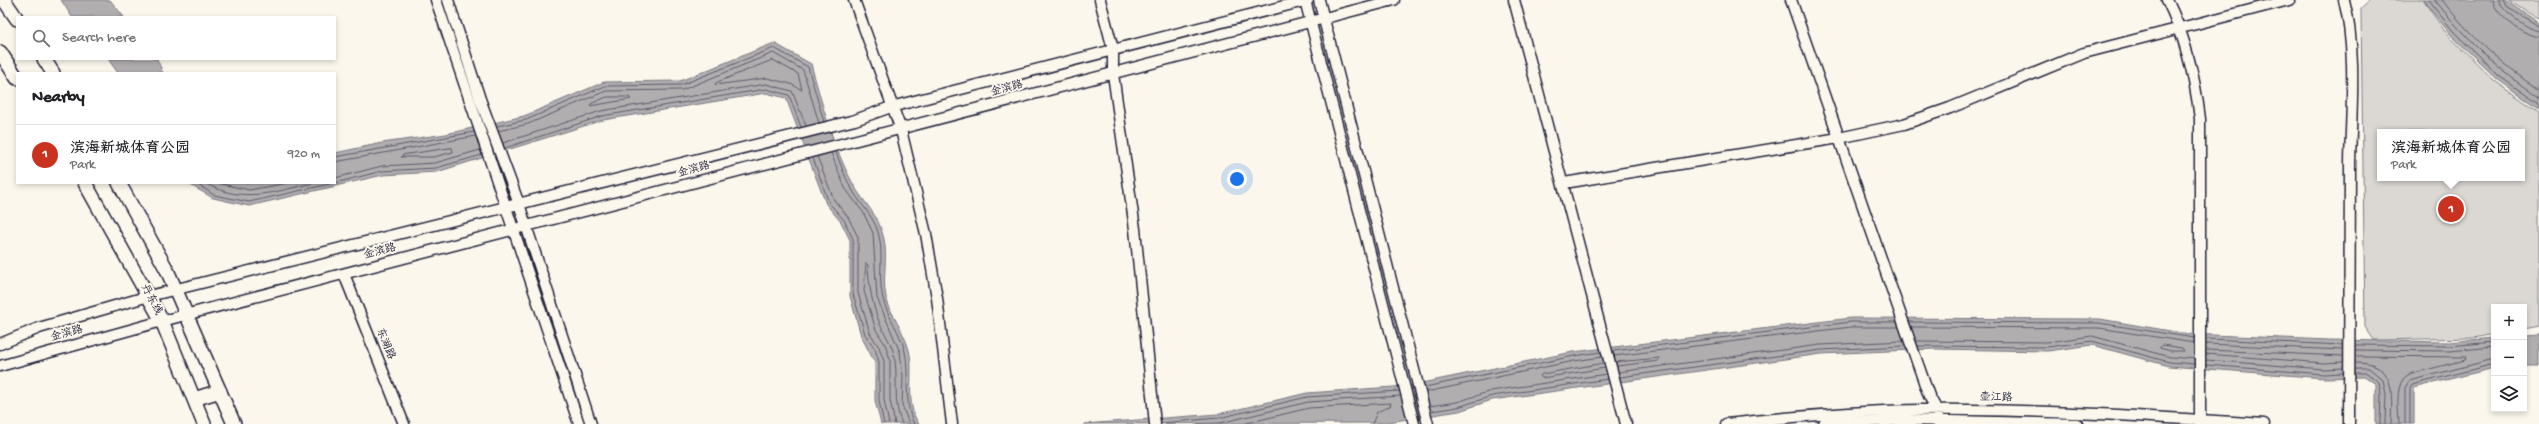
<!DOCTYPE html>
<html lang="en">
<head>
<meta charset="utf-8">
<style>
	:root { --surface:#fff; --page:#f2f2f2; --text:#202124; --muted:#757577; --line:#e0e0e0; --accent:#c8321e }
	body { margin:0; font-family:"Gochi Hand","LXGW WenKai TC",sans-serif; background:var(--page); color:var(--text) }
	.controls { position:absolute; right:12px; bottom:12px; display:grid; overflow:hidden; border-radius:0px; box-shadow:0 2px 6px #0003 }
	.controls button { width:36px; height:36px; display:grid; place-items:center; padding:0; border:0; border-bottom:1px solid var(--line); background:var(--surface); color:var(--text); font:20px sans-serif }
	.you { position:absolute; left:1237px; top:179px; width:14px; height:14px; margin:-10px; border:3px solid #fff; border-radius:50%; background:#1a73e8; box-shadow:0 0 0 6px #1a73e833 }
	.badge { display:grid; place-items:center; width:26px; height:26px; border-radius:50%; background:var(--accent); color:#fff; font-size:13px; font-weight:700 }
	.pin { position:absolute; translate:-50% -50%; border:2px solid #fff; box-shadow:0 1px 4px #0006 }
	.popup { position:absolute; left:2377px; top:129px; width:148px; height:52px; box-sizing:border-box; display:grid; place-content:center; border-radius:0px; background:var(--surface); filter:drop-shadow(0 1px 3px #0005); font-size:13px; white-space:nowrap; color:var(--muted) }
	.popup b { font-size:15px; color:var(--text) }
	.popup::after { content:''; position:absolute; left:50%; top:100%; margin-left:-8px; border:8px solid transparent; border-top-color:var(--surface) }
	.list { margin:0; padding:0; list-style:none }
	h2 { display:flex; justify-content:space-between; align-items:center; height:52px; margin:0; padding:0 16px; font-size:17px }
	h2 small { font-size:13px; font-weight:400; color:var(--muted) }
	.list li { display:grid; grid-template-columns:26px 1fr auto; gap:12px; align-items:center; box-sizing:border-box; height:60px; padding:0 16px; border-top:1px solid var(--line) }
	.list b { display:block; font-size:15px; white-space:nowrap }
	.list p { margin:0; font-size:13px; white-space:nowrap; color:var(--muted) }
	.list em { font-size:13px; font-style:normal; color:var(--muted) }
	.icon { flex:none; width:22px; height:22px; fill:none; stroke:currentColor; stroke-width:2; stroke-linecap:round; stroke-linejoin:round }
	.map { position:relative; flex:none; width:2539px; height:424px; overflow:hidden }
	.search { position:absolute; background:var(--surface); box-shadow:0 2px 6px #0003; left:16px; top:16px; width:320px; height:44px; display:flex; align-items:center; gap:10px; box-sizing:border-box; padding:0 14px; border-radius:0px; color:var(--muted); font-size:15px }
	.panel { position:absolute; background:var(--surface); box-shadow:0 2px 6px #0003; left:16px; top:72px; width:320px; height:112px; border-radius:0px }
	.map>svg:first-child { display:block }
	.green { fill:#dbd8d3; stroke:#7e7d87; fill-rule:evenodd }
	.water { fill:#b1aeb0; stroke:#787681 }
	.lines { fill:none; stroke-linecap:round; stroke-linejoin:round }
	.shore { stroke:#5b5a6a; stroke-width:1 }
	.secondary-casing { stroke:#22223b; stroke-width:13 }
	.highway-casing { stroke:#22223b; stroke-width:16 }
	.secondary { stroke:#fbf7ec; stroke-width:10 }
	.highway { stroke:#fbf7ec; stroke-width:13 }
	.labels { text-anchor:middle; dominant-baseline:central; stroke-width:4; stroke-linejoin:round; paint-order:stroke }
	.street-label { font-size:11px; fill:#22223b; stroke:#fbf7ec }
</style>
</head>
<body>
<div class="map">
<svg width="2539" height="424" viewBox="0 0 2539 424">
	<rect width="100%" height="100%" fill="#fbf7ec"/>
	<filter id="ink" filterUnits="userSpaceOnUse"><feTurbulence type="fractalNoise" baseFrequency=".025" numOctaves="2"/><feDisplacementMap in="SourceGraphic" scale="8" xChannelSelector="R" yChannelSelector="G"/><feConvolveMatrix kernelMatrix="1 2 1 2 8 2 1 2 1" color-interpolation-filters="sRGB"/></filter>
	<g filter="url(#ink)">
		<path class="green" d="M 2371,0 L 2423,0 L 2446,33 L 2495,81 L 2539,112 L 2539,326 L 2524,329 L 2524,307 L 2494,307 L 2494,334 L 2474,338 L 2374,340 L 2365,327 L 2361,9 ZM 2380,132 L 2522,132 L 2522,178 L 2380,178 Z
			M 2509,0 L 2539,0 L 2539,19 L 2535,17 Z"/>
		<path class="water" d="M 61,0 L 110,0 L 124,17 L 72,17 Z
			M 2423,0 L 2506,0 L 2539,23 L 2539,109 L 2497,79 L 2451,35 Z
			M 774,43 L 811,64 C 822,104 833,147 853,184 C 865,205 878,213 884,239 C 888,258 882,278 886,297 C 891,316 904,331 909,350 C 915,374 904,403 919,424 L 881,424 L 875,401 L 875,363 L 861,336 L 850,296 L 850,240 L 841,222 L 826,204 L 786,98 L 766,93 L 603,120 L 437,172 L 383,175 L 249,206 L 213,198 L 187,183 L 335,183 L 335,153 L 382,143 L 446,134 L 524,116 L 604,82 L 680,81 Z
			M 108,59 L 157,59 L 163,73 L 118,73 Z
			M 1851,318 L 2100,319 L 2188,334 L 2329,340 L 2449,342 L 2494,338 L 2494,368 L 2414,388 L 2414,424 L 2376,424 L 2376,384 L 2365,377 L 2324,378 L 2169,366 L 2092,345 L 2048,351 L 1934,349 L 1821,354 L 1492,400 L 1459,411 L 1382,423 L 1084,424 L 1218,414 L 1307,393 L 1407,386 L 1573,352 Z
			M 2539,334 L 2539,366 L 2524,366 L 2524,335 Z"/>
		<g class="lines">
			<path class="shore" d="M 2428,0 L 2454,32 L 2499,76 L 2539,104
				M 2435,0 C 2467,41 2497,68 2539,98
				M 2442,0 C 2470,36 2502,65 2539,90
				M 2493,0 C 2493,14 2525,36 2539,37
				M 2499,0 C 2499,10 2529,30 2539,31
				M 2504,0 L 2508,8 L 2539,26
				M 773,60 L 798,74 L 802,90 L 791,84 L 767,78 L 715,85 L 716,83 Z
				M 607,97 L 629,97 L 631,99 L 590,106 L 591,104 Z
				M 497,126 L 526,120 L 605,86 L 681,85 L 774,48 L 808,67 L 824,122
				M 498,131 L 528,124 L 606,91 L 682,90 L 773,53 L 803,70 L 819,123
				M 503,143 L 601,111 L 766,84 L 792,91 L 806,126
				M 452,148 L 453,152 L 434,157 L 401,157 L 403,155 Z
				M 505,148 L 602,116 L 766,89 L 789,95 L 801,127
				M 836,152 C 840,163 844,175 850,186 C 860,205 877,218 880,241 C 883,260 878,279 883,299 C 888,318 901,333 905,352 C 910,377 903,401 914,424
				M 831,153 L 845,188 L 863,212 L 873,233 L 877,298 L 900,352 L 903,376 L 902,405 L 909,424
				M 817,156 L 834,200 L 848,217 L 858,237 L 858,293 L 870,333 L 879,347 L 884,361 L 884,400 L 889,424
				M 335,157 L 474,132
				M 813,158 L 829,203 L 844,220 L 853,239 L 853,294 L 865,334 L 875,349 L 879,362 L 879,401 L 884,424
				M 335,162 L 476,136
				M 335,178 L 382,166 L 435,163 L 480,150
				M 195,183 L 214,195 L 249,202 L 334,183
				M 205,183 C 241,204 275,192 313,183
				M 217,183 L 249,190 L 288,183
				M 335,183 L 382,171 L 436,168 L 482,155
				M 1910,322 L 2099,323 L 2194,338
				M 1911,327 L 2099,328 L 2194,343
				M 2206,339 L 2343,345
				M 1916,341 L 2047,342 L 2092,336 L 2170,357 L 2194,359
				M 2206,344 L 2343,350
				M 2162,345 L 2182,348 L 2184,351 L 2171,351 L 2160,348 Z
				M 2355,345 L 2449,346 L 2494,342
				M 1918,346 L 2047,347 L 2092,341 L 2169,362 L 2194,364
				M 2206,350 L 2343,356
				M 2355,350 L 2450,351 L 2494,347
				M 1613,351 L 1851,322 L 1897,322
				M 2206,354 L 2324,363 L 2343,362
				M 1614,356 L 1851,327 L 1899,327
				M 2355,356 L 2466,357 L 2465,360 L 2410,374 C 2393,381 2399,409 2399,424
				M 2206,360 L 2324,369 L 2343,368
				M 1616,362 L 1660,358 L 1658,361 L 1617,366
				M 2355,362 C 2397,361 2392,394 2391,424
				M 1604,363 L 1542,374 L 1540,376 L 1542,378 L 1605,368
				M 2206,365 L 2324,374 L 2343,373
				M 2355,368 L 2369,368 L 2383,380 L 2386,394 L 2385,424
				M 1618,372 L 1820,345 L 1904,341
				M 2355,373 L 2367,373 L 2379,382 L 2381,394 L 2380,424
				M 1620,377 L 1821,350 L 1905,346
				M 1425,387 L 1574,356 L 1601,352
				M 1426,392 L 1574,361 L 1602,357
				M 1430,406 L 1457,402 L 1491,391 L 1607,374
				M 1431,411 L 1458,407 L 1492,396 L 1608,379
				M 1161,423 L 1219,418 L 1307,397 L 1399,391
				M 895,424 L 890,400 L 890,360 L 885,344 L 876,330 L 864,291 L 866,263 L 868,265 C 869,286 872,305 880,324 C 885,335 892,344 894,355 C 899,378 892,402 902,424
				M 1195,424 L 1220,423 L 1308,402 L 1401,396
				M 1243,424 L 1309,408 L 1391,403 L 1390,406 L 1377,412 L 1372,424
				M 2405,424 L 2405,388 L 2409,381 L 2494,359
				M 2410,424 L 2410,389 L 2412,385 L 2494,364"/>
			<g class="secondary-casing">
				<path id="secondary" d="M 436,0 L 579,424
					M 448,0 L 480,99 L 519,204 L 591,424
					M 854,0 L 901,130 L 926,234 L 937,298 L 952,424
					M 1100,0 L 1113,49 L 1113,74 L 1135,229 L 1155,424
					M 1305,0 L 1414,424
					M 1319,0 L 1428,424
					M 1514,0 L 1626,424
					M 1791,0 L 1929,396 L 1937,410 L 1939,424
					M 2167,0 C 2186,38 2195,77 2200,119 L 2200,424
					M 2344,0 C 2357,50 2351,112 2350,163 C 2349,250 2349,337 2349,424
					M 1564,183 L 1839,138 L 1904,124 L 1950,108 L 2084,53 L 2289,0
					M 344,274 L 404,424
					M 0,344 L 39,328 L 149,296 L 855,120 L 891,107 L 1308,0
					M 0,366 L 162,321 L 1394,0
					M 1726,424 C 1808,415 1889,408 1971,410 C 2069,411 2167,418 2264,424
					M 1824,424 L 1906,420 L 2077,424"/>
			</g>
			<g class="highway-casing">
				<path id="highway" d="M 4,0 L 17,19
					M 0,52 L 17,78
					M 44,59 L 53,73
					M 85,183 L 162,321 L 204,424
					M 119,183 L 167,270 L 234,424
					M 194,399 L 220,391"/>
			</g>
			<use href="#secondary" class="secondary"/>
			<use href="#highway" class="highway"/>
		</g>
	</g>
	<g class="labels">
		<g class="street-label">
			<text transform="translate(1007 89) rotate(-15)">金滨路</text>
			<text transform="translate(694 170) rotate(-15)">金滨路</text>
			<text transform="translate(380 252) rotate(-14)">金滨路</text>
			<text transform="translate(151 300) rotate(62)">丹东线</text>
			<text transform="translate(67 334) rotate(-15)">金滨路</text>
			<text transform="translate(385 344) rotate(68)">东湖路</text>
			<text transform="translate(1996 398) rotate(2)">壶江路</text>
		</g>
	</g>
</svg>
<div class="controls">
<button>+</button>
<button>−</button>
<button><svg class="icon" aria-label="layers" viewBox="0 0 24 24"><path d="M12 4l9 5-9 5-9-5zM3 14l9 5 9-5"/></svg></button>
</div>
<div class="you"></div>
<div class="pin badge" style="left:2451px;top:209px">1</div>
<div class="popup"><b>滨海新城体育公园</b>Park</div>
<div class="search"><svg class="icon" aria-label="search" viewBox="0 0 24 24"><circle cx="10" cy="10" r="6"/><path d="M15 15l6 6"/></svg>Search here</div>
<section class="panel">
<h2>Nearby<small></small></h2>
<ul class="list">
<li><span class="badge">1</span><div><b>滨海新城体育公园</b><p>Park</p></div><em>920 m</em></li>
</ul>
</section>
</div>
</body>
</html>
